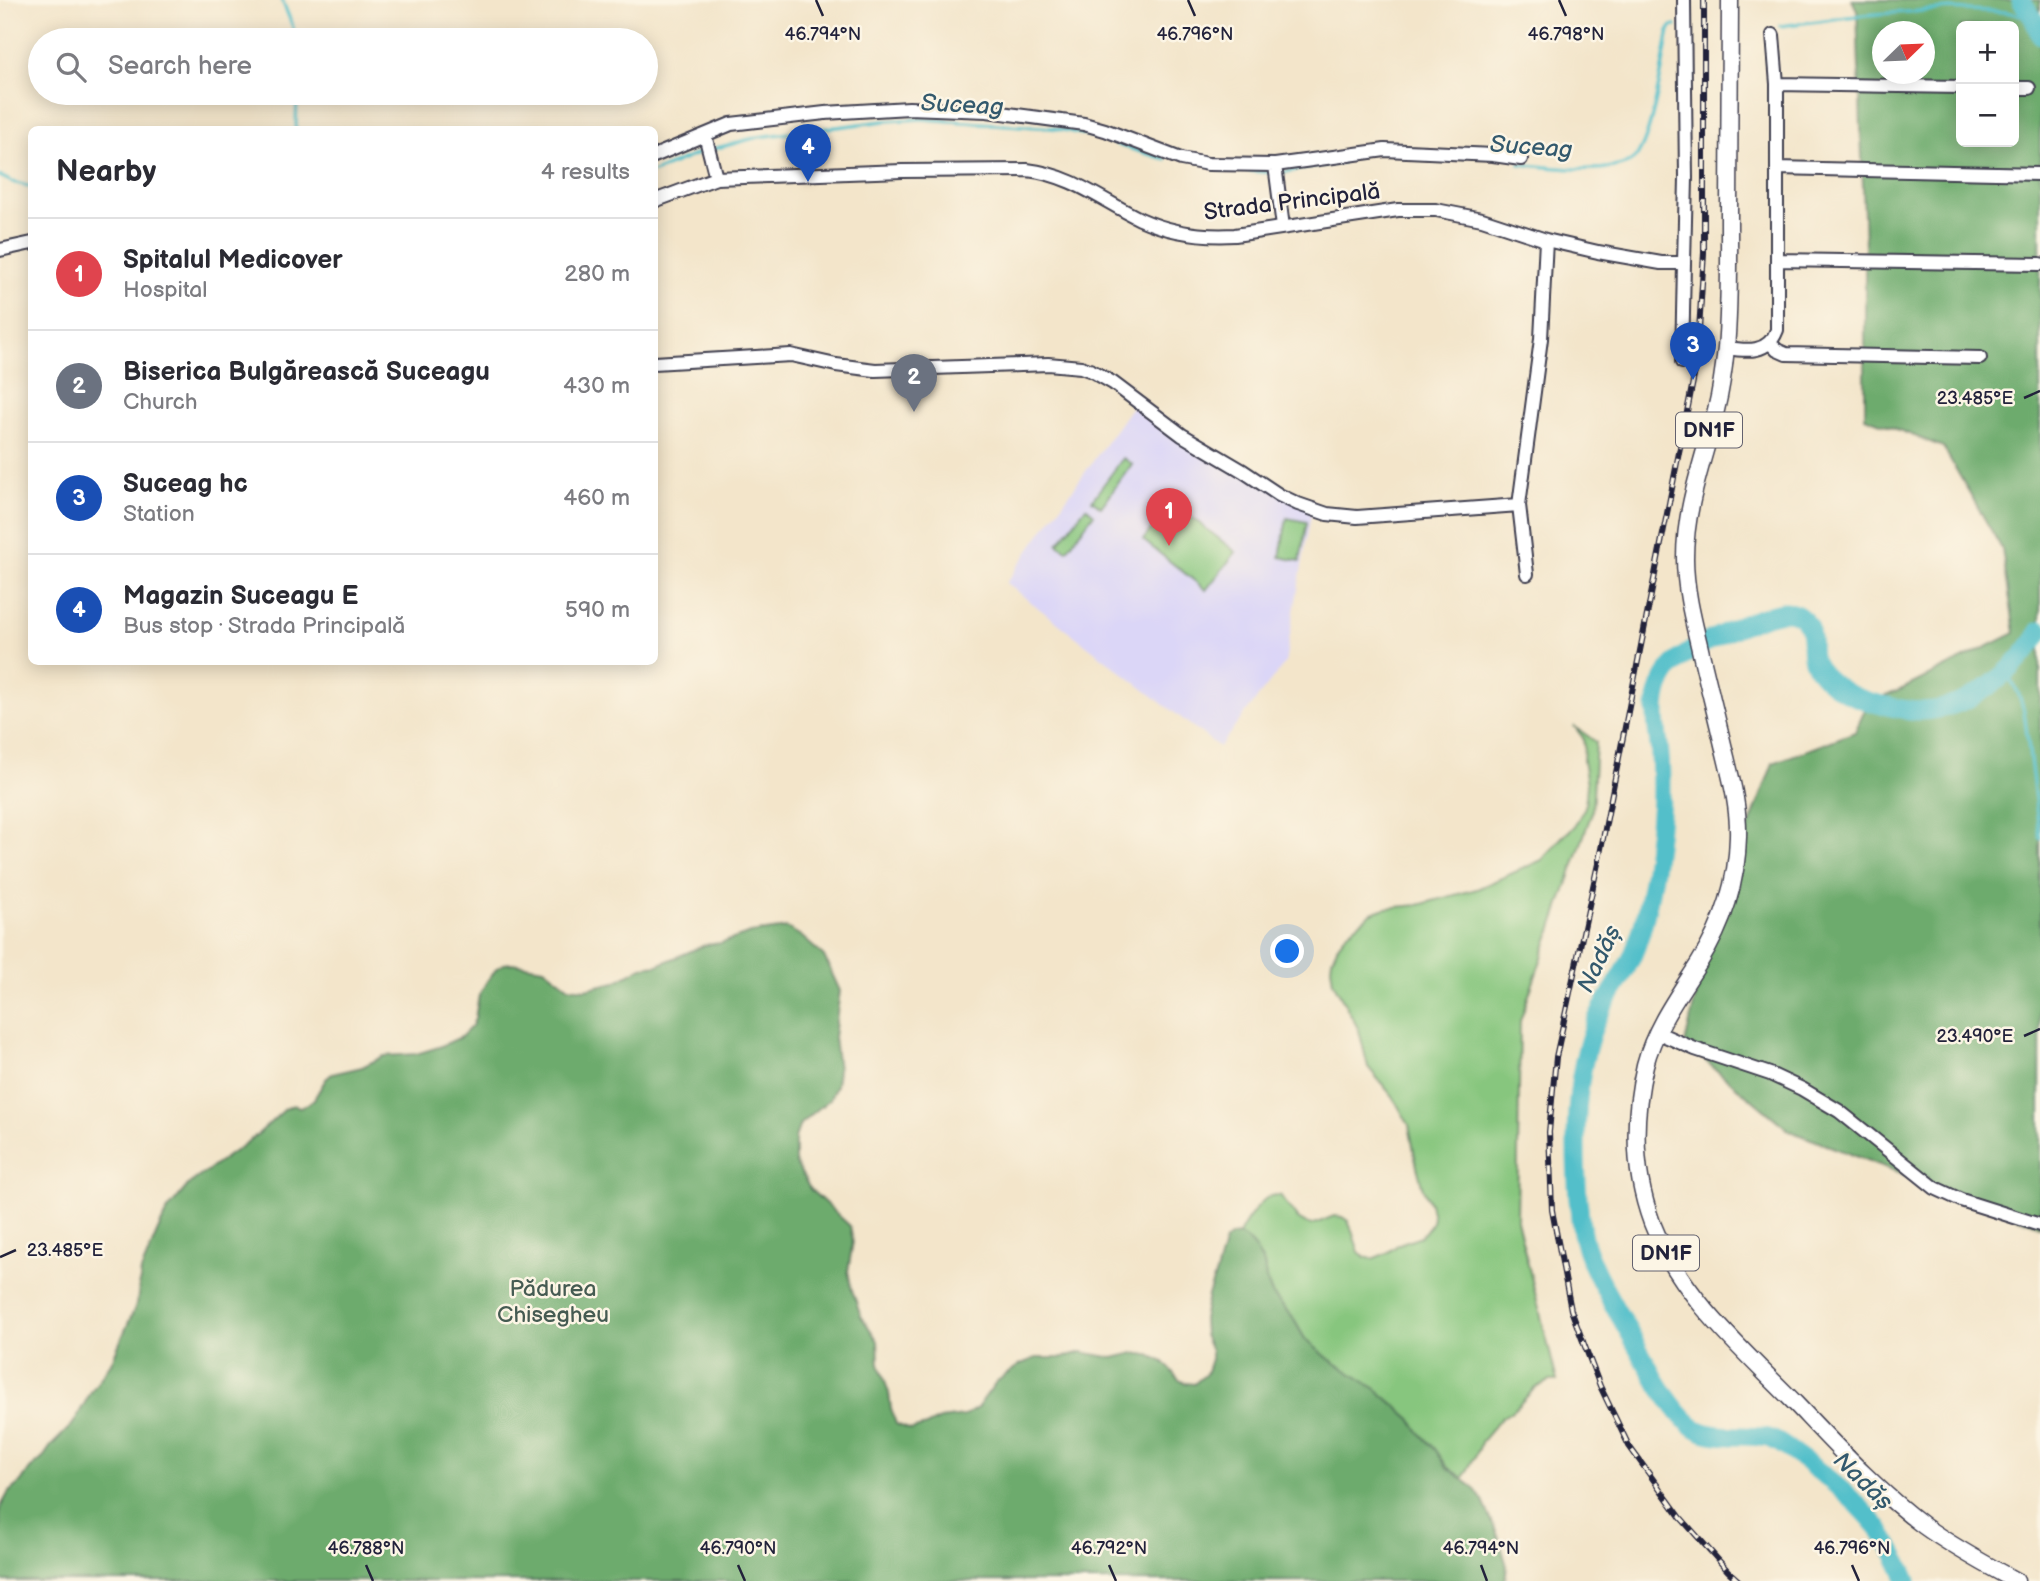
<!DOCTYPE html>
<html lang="en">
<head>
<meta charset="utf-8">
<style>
	:root { --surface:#fff; --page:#f7f7f7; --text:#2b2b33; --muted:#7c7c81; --line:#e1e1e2; --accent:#d93025 }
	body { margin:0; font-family:"Balsamiq Sans",sans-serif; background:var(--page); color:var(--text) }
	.controls { position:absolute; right:21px; top:21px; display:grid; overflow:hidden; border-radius:10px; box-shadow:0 4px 18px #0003 }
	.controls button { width:63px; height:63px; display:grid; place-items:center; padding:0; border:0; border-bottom:2px solid var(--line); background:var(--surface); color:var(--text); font:35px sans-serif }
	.compass { position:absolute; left:1872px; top:21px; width:63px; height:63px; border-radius:50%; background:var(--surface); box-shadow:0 4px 18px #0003; rotate:67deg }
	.you { position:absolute; left:1288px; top:952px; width:24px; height:24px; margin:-18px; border:5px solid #fff; border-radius:50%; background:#1a73e8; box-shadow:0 0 0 10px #1a73e833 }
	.badge { display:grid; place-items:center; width:46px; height:46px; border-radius:50%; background:var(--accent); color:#fff; font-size:23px; font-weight:700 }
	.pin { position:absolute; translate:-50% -58px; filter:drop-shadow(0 2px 4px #0008) }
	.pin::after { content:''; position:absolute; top:37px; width:24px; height:21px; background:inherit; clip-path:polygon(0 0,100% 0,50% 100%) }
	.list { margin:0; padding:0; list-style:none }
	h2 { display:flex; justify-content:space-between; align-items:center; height:91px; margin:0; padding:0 28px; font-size:30px }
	h2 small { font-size:23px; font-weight:400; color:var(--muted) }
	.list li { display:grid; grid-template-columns:46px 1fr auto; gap:21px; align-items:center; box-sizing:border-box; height:112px; padding:0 28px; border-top:2px solid var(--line) }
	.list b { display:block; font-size:26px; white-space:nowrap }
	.list p { margin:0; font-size:23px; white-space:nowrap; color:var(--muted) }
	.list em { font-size:23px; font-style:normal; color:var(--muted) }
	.icon { flex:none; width:38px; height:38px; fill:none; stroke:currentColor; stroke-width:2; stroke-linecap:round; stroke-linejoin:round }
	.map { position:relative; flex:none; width:2040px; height:1581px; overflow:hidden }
	.search { position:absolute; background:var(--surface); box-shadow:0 4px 18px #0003; left:28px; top:28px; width:630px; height:77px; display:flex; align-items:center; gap:18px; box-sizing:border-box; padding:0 24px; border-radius:38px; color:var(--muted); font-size:26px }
	.panel { position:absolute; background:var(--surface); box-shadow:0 4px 18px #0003; left:28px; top:126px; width:630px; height:539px; border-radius:10px }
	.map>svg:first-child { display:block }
	.built { fill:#dbd6f7 }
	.green { fill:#87c67e; stroke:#54745c; stroke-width:2 }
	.forest { fill:#6dab6d; stroke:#486654; stroke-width:2; fill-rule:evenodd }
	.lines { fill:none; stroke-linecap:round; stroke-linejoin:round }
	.stream { stroke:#52bfca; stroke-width:3.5 }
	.river { stroke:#52bfca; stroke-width:19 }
	.minor-casing { stroke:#413f50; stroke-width:16 }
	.major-casing { stroke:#413f50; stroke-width:19 }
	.minor { stroke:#fff; stroke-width:12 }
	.major { stroke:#fff; stroke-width:16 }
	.rail-casing { stroke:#22223b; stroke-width:6 }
	.rail { stroke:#fcf5e5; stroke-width:3.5; stroke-dasharray:10; stroke-linecap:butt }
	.ticks { fill:none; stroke:#22223b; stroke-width:2.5 }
	.labels { text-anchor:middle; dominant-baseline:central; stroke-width:5; stroke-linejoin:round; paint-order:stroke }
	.shield { fill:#fcf5e5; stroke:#63616e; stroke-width:2 }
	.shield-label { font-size:21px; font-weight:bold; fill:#22223b }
	.street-label { font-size:23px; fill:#22223b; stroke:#fcf5e5 }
	.park-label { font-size:23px; fill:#455b52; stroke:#fcf5e5 }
	.water-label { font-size:24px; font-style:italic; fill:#33596d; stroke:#fcf5e5 }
	.ticks-label { font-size:18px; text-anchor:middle; fill:#22223b; stroke:#fcf5e5; stroke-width:5; stroke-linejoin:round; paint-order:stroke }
</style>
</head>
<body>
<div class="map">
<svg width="2040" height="1581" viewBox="0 0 2040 1581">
	<rect width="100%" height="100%" fill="#fcf5e5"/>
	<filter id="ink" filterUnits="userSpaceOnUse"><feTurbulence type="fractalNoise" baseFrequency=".0143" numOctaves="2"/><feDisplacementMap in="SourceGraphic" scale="14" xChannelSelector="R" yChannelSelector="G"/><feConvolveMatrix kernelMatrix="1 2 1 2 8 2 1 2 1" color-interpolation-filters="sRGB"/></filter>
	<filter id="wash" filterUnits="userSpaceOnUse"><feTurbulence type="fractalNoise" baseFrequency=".00686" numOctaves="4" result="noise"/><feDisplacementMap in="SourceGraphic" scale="28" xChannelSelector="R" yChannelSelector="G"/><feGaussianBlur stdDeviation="1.57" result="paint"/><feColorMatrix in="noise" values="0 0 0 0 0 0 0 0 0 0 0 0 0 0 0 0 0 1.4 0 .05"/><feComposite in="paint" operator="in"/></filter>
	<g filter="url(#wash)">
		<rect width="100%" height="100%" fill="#f3e5ca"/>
		<path class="built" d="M 1136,401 L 1312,509 L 1285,663 L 1219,747 L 1006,583 Z"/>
		<path class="green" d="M 1123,458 L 1132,464 L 1101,507 L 1092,500 Z
			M 1172,502 L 1236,552 L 1206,590 L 1143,540 Z
			M 1086,507 L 1094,514 L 1067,550 L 1058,544 Z
			M 1287,518 L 1307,522 L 1300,561 L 1280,557 Z
			M 1574,726 L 1596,742 L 1592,812 L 1520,1021 L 1517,1220 L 1557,1381 L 1549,1381 L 1535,1388 L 1514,1410 L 1501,1418 L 1481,1442 L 1479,1449 L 1463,1478 L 1448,1468 L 1435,1449 L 1419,1432 L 1411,1419 L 1376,1389 L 1329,1359 L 1305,1339 L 1293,1318 L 1272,1294 L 1266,1279 L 1264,1264 L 1251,1244 L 1239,1235 C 1243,1225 1259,1202 1268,1197 C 1272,1195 1275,1195 1280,1195 L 1298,1219 L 1305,1223 L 1312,1225 L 1334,1216 L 1342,1217 L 1348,1221 L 1351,1228 L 1359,1252 L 1365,1257 L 1372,1259 L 1387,1253 L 1399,1244 L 1421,1236 L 1431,1225 L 1433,1218 L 1430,1203 L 1423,1189 L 1417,1167 L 1409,1125 L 1393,1097 L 1368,1067 L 1359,1030 L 1333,982 L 1331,967 L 1332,959 L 1338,945 L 1347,933 L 1372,913 L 1386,908 L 1418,905 L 1477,889 L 1542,860 L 1562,837 L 1574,827 L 1585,807 L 1587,784 L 1583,761 L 1584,746 L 1583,738 Z"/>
		<path class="forest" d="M 1852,0 L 2040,0 L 2040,1226 L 1790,1131 L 1685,1044 L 1712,925 L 1773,763 L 1855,732 L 1868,703 L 1900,690 L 2015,633 L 2002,549 L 1943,447 L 1865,417 L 1865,247 L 1857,10 ZM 1961,26 L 2014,26 L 2014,142 L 1961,142 ZM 1882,32 L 1924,32 L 1924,74 L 1882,74 Z
			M 787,928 L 801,936 L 824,956 L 840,991 L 834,1037 L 838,1070 L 836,1085 L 830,1099 L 800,1124 L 795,1138 L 795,1162 L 810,1189 L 850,1226 L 853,1241 L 848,1271 L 851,1287 L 861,1316 L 878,1341 L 879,1364 L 889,1393 L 891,1409 L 896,1424 L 911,1430 L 926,1426 L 940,1419 L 964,1416 L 977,1408 L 996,1382 L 1021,1364 L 1036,1358 L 1059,1358 L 1082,1352 L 1113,1358 L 1134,1353 L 1149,1355 L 1164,1362 L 1179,1380 L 1186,1383 L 1194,1384 L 1206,1374 L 1211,1359 L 1211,1351 L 1204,1335 L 1203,1319 L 1208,1295 L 1216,1273 L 1225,1241 L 1231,1236 L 1239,1235 L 1246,1239 L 1256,1250 L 1264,1264 L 1266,1279 L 1272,1294 L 1293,1318 L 1305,1339 L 1329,1359 L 1376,1389 L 1411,1419 L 1419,1432 L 1435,1449 L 1448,1468 L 1474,1488 L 1483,1501 L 1498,1536 L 1507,1566 L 1505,1581 L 0,1581 L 0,1508 L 9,1492 L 21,1482 L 30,1469 L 42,1459 L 51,1446 L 73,1424 L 92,1390 L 111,1363 L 137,1303 L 141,1271 L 157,1233 L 167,1211 L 189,1184 L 257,1135 L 285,1109 L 293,1105 L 300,1107 L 308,1104 L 314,1099 L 326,1079 L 332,1074 L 362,1067 L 384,1056 L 416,1054 L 439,1047 L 461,1037 L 472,1026 L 475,1018 L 479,995 L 487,981 L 497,968 L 504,964 L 512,963 L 544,968 L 569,987 L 585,989 L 615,982 L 642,967 L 658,965 L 705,945 L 721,943 L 751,933 Z"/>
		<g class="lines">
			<path class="stream" d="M 282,0 L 293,27 L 295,40
				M 1780,26 L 1863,15 L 1950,9 L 2006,12 L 2033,18
				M 296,130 L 297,93
				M 1520,164 C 1549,167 1608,176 1633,160 C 1651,148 1664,55 1669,30 L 1672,26 L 1676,26
				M 1242,170 L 1273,173
				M 654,172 L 702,152 L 758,137 L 884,121 L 922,119 L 1053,128 L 1103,138 L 1121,146 L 1165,159
				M 1280,173 L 1342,162
				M 0,176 L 12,182 L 32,187
				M 2002,674 C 2017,685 2019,693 2024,711 L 2040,838"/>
			<path class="river" d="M 2021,0 L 2033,18 L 2040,35
				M 1907,1581 C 1899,1562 1890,1542 1877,1526 C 1854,1498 1824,1474 1795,1454 C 1787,1448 1778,1441 1769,1438 C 1748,1434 1717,1439 1699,1430 C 1674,1417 1649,1368 1635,1343 C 1619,1314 1595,1276 1585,1245 C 1580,1230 1580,1214 1578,1199 C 1574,1141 1574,1076 1596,1021 C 1604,1002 1617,986 1627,967 C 1642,940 1649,900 1654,869 C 1657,844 1661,817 1661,792 C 1661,776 1661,760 1659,745 C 1655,717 1652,695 1669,670 C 1682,650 1762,612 1786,612 C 1800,612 1810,624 1811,637 C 1812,645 1810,652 1813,660 C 1818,671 1829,682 1839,688 C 1852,697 1868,702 1883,705 C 1895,708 1908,711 1921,711 C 1969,710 2017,671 2040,631"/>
		</g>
	</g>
	<g filter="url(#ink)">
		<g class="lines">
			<g class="minor-casing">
				<path id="minor" d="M 1777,84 L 1961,87
					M 2014,88 L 2029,88
					M 705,135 L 716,178
					M 654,156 L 731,124 L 825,113 L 909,108 L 987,111 L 1084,124 L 1105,130 L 1181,159 L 1208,164 L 1275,165 L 1385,150 L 1493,155 L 1521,159
					M 1275,165 L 1283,227
					M 1777,168 L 2040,174
					M 654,201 L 716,178 L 902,171 L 1027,170 C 1072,175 1101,200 1140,219 C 1171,233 1202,237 1235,235 L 1398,210 L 1436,210 L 1482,219 L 1546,240 L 1598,252 L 1661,263 L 1684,263 L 1686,178 L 1684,0
					M 0,250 L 32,243
					M 1777,260 L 2040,264
					M 1770,343 L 1777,350 L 1786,354 L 1980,358
					M 1726,348 C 1747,351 1768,354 1777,330 L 1777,84 L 1773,35
					M 1682,362 L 1684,263
					M 654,363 L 791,355 L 836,365 L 875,370 L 1048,364 L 1081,367 L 1092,371 L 1113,383 L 1182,435 L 1243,471 L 1279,495 L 1298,504 L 1327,514 L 1357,517 L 1519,505
					M 1527,574 L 1519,505 L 1541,339 L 1546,240
					M 1656,1032 L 1695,1049 L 1770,1074 L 1802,1089 L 1839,1111 L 1935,1188 L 1961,1200 L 2040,1225"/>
			</g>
			<g class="major-casing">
				<path id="major" d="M 1730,0 C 1730,71 1729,143 1729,214 C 1729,259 1730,304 1726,348 C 1724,368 1721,390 1716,410 C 1704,459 1685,506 1685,558 C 1685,587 1692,616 1699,645 C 1707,680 1716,715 1724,749 C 1731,778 1739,807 1738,837 C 1737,882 1723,925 1699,963 C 1678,996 1655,1027 1645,1065 C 1633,1117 1633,1172 1652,1223 C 1680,1296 1742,1349 1795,1403 C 1836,1446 1877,1491 1924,1526 C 1953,1547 1985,1564 2016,1581"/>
			</g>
			<use href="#minor" class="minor"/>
			<use href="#major" class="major"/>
			<g class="rail-casing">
				<path id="rail" d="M 1704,0 L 1704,253 L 1697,361 L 1599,859 L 1556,1057 L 1549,1132 L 1552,1210 L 1571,1310 L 1600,1386 L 1629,1446 L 1681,1518 L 1728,1571 L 1739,1581"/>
			</g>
			<use href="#rail" class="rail"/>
		</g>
	</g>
	<path class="ticks" d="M 816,0 L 823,16M 1188,0 L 1195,16M 1559,0 L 1566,16M 2024,398 L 2040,391M 2024,1036 L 2040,1029M 0,1257 L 16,1250M 366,1565 L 373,1581M 738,1565 L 745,1581M 1109,1565 L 1116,1581M 1481,1565 L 1487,1581M 1852,1565 L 1859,1581"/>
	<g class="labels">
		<g class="shield">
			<rect x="1676" y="412.5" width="66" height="35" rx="5"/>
			<rect x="1633" y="1235.5" width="66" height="35" rx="5"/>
		</g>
		<g class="shield-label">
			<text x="1709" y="430">DN1F</text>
			<text x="1666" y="1253">DN1F</text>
		</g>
		<g class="street-label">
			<text transform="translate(1292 202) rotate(-7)">Strada Principală</text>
		</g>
		<g class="park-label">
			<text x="553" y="1289">Pădurea<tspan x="553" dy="26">Chisegheu</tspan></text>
		</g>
		<g class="water-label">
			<text transform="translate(962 105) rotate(3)">Suceag</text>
			<text transform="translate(1531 147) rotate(4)">Suceag</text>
			<text transform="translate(1599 959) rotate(-65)">Nadăș</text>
			<text transform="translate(1863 1481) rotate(44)">Nadăș</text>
		</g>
	</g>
	<g class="ticks-label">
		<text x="823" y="40">46.794°N</text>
		<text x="1195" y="40">46.796°N</text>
		<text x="1566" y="40">46.798°N</text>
		<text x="1975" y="404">23.485°E</text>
		<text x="1975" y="1042">23.490°E</text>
		<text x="65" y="1256">23.485°E</text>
		<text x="366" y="1554">46.788°N</text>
		<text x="738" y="1554">46.790°N</text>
		<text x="1109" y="1554">46.792°N</text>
		<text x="1481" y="1554">46.794°N</text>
		<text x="1852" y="1554">46.796°N</text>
	</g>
</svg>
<div class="controls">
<button>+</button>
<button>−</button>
</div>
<svg class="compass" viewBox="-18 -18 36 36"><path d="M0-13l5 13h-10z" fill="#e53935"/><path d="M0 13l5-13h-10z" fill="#7c7c81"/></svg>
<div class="you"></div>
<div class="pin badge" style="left:1169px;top:546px;background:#e0444e">1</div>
<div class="pin badge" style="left:914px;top:412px;background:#6b7280">2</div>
<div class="pin badge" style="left:1693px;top:380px;background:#1a4fb4">3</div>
<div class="pin badge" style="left:808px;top:182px;background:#1a4fb4">4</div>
<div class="search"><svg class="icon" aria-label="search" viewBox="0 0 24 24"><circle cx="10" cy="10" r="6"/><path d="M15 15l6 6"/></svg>Search here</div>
<section class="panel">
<h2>Nearby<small>4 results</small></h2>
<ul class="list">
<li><span class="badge" style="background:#e0444e">1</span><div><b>Spitalul Medicover</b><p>Hospital</p></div><em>280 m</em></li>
<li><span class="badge" style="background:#6b7280">2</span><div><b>Biserica Bulgărească Suceagu</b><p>Church</p></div><em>430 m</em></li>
<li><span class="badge" style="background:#1a4fb4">3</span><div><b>Suceag hc</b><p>Station</p></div><em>460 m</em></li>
<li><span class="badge" style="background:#1a4fb4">4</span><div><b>Magazin Suceagu E</b><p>Bus stop · Strada Principală</p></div><em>590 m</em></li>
</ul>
</section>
</div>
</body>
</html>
